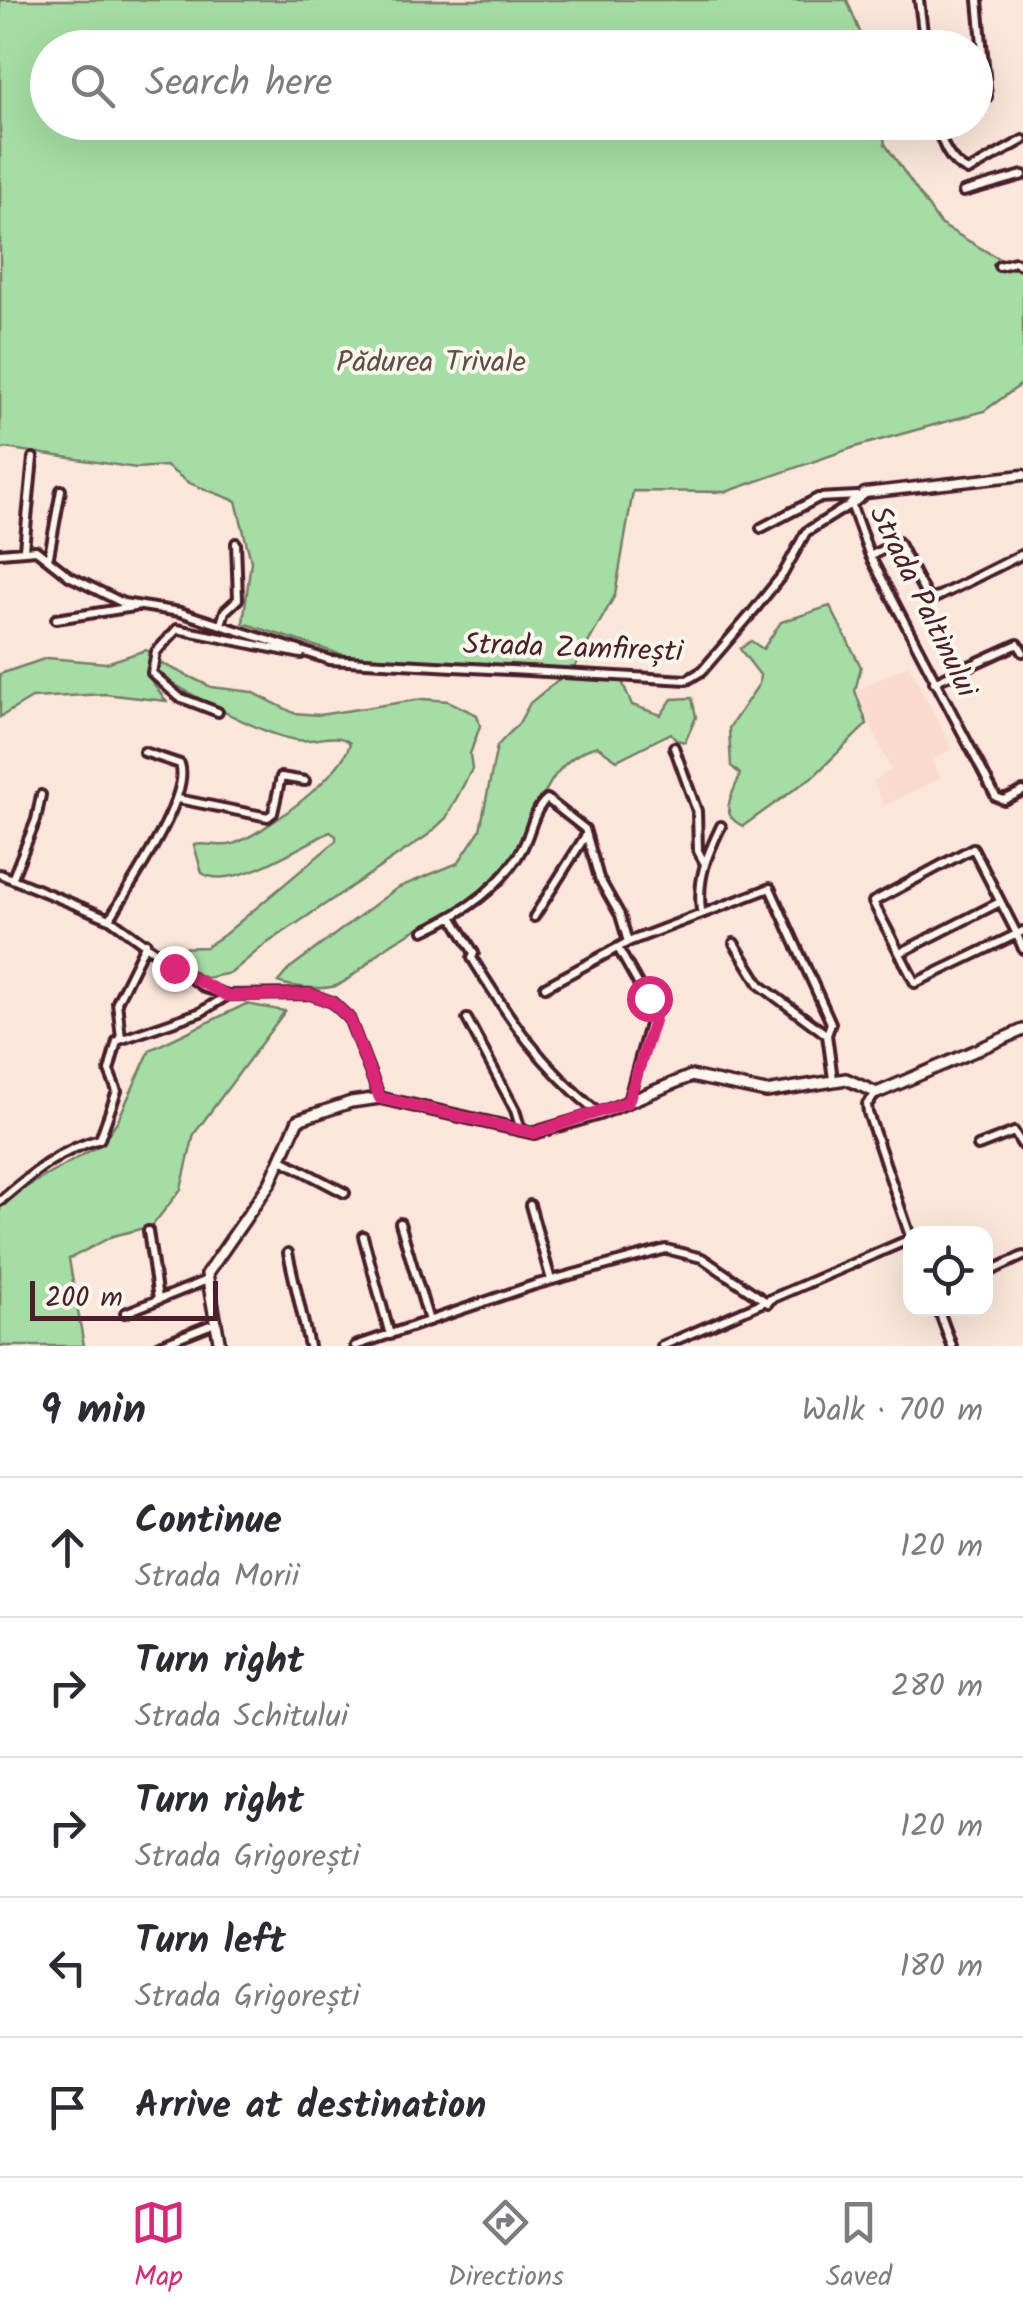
<!DOCTYPE html>
<html lang="en">
<head>
<meta charset="utf-8">
<style>
	:root { --surface:#fff; --page:#f7f7f7; --text:#2b2b33; --muted:#7c7c81; --line:#e1e1e2; --accent:#db2777 }
	body { margin:0; font-family:Kalam,sans-serif; background:var(--page); color:var(--text) }
	.controls { position:absolute; right:30px; bottom:30px; display:grid; overflow:hidden; border-radius:20px; box-shadow:0 10px 40px #0002 }
	.controls button { width:90px; height:90px; display:grid; place-items:center; padding:0; border:0; border-bottom:2px solid var(--line); background:var(--surface); color:var(--text); font:50px sans-serif }
	.scale { position:absolute; left:30px; bottom:25px; width:188px; box-sizing:border-box; padding-left:10px; border:5px solid #4a1f2b; border-top:0; font-size:28px; line-height:35px; white-space:nowrap; color:#4a1f2b; -webkit-text-stroke:8px #fbf7ec; paint-order:stroke }
	.stop { position:absolute; width:30px; height:30px; margin:-22px; border:8px solid #db2777; border-radius:50%; background:#fff }
	.stop.end { background:#db2777; border-color:#fff; box-shadow:0 2px 10px #0008 }
	.list { margin:0; padding:0; list-style:none }
	h2 { display:flex; justify-content:space-between; align-items:center; height:130px; margin:0; padding:0 40px; font-size:42px }
	h2 small { font-size:32px; font-weight:400; color:var(--muted) }
	.list li { display:grid; grid-template-columns:65px 1fr auto; gap:30px; align-items:center; box-sizing:border-box; height:140px; padding:0 40px; border-top:2px solid var(--line) }
	.list b { display:block; font-size:38px; white-space:nowrap }
	.list p { margin:0; font-size:32px; white-space:nowrap; color:var(--muted) }
	.list em { font-size:32px; font-style:normal; color:var(--muted) }
	.icon { flex:none; width:55px; height:55px; fill:none; stroke:currentColor; stroke-width:2; stroke-linecap:round; stroke-linejoin:round }
	.map { position:relative; flex:none; width:1023px; height:1346px; overflow:hidden }
	.search { position:absolute; background:var(--surface); box-shadow:0 10px 40px #0002; left:30px; right:30px; top:30px; height:110px; display:flex; align-items:center; gap:25px; box-sizing:border-box; padding:0 35px; border-radius:55px; color:var(--muted); font-size:38px }
	.sheet { height:830px; background:var(--surface) }
	nav { display:flex; justify-content:space-around; align-items:center; box-sizing:border-box; height:140px; border-top:2px solid var(--line); background:var(--surface); font-size:28px; color:var(--muted) }
	nav a { display:grid; justify-items:center; gap:5px }
	nav .on { color:var(--accent) }
	.map>svg:first-child { display:block }
	.built { fill:#f9dacd }
	.green { fill:#a4dea4; stroke:#777e68; stroke-width:2.5 }
	.lines { fill:none; stroke-linecap:round; stroke-linejoin:round }
	.minor-casing { stroke:#4a1f2b; stroke-width:14 }
	.tertiary-casing { stroke:#4a1f2b; stroke-width:15 }
	.secondary-casing { stroke:#4a1f2b; stroke-width:16 }
	.minor { stroke:#fbf7ec; stroke-width:6 }
	.tertiary { stroke:#fbf7ec; stroke-width:8 }
	.secondary { stroke:#fbf7ec; stroke-width:9 }
	.route { stroke:#db2777; stroke-width:12 }
	.labels { text-anchor:middle; dominant-baseline:central; stroke-width:8; stroke-linejoin:round; paint-order:stroke }
	.park-label { font-size:30px; fill:#604f49; stroke:#fbf7ec }
	.street-label { font-size:30px; fill:#4a1f2b; stroke:#fbf7ec }
</style>
</head>
<body>
<div class="map">
<svg width="1023" height="1346" viewBox="0 0 1023 1346">
	<rect width="100%" height="100%" fill="#fae6da"/>
	<filter id="ink" filterUnits="userSpaceOnUse"><feTurbulence type="fractalNoise" baseFrequency=".01" numOctaves="2"/><feDisplacementMap in="SourceGraphic" scale="20" xChannelSelector="R" yChannelSelector="G"/><feConvolveMatrix kernelMatrix="1 2 1 2 8 2 1 2 1" color-interpolation-filters="sRGB"/></filter>
	<g filter="url(#ink)">
		<path class="built" d="M 909,665 L 952,749 L 932,760 L 940,778 L 885,805 L 873,781 L 891,770 L 856,691 Z"/>
		<path class="green" d="M 0,0 L 847,0 L 866,47 L 48,48 L 48,122 L 882,123 L 885,144 L 940,224 L 1023,273 L 1023,383 L 984,411 L 855,447 L 726,492 L 633,491 L 615,595 L 574,668 L 352,658 L 243,623 L 251,561 L 236,501 L 189,483 L 166,466 L 136,468 L 5,448 L 0,451 Z
			M 830,606 L 861,667 L 855,691 L 867,724 L 816,774 L 743,826 C 715,813 735,793 740,774 L 731,766 L 729,728 L 759,684 L 760,675 L 740,649 L 751,641 L 763,649 L 781,622 Z
			M 146,650 L 150,652 L 148,676 L 166,701 L 104,694 L 32,698 L 0,717 L 0,674 L 47,658 L 106,663 Z
			M 163,664 L 211,687 L 252,692 L 294,713 L 319,715 L 423,699 L 448,701 L 477,715 L 480,726 L 470,754 L 472,769 L 446,818 L 428,835 L 263,946 L 231,973 L 206,978 L 175,961 L 174,948 L 206,947 L 224,935 L 336,841 L 336,836 L 330,832 C 300,846 232,892 202,873 L 194,845 C 207,842 221,848 233,844 C 264,834 344,774 350,743 C 336,731 315,743 297,740 C 259,734 192,695 159,675 L 158,666 Z
			M 563,676 L 621,679 L 632,705 L 661,715 L 672,699 L 692,698 L 696,717 L 685,742 L 676,740 L 671,733 L 617,760 L 597,746 C 542,762 540,818 512,859 C 483,903 429,918 387,947 C 371,958 356,977 338,985 C 325,991 291,987 278,982 L 290,968 L 397,888 L 458,863 L 480,830 L 497,746 L 519,723 L 530,703 Z
			M 246,1004 L 285,1011 L 194,1134 L 181,1189 L 152,1226 L 113,1236 L 69,1259 L 84,1346 L 0,1346 L 0,1195 L 26,1187 L 100,1145 L 118,1120 L 150,1050 Z"/>
		<g class="lines">
			<g class="minor-casing">
				<path id="minor" d="M 919,0 L 925,48
					M 978,0 L 987,97
					M 936,122 C 942,143 948,162 968,171 L 1023,140
					M 963,192 L 1023,175
					M 999,266 L 1015,262 L 1023,266
					M 761,528 L 818,498 L 857,496
					M 24,549 L 33,458
					M 0,553 L 36,550 L 69,576 L 123,603 L 180,612 L 330,660 L 687,680 L 702,671 L 751,614 L 783,574 L 806,532 L 851,504 L 870,556 L 996,797 L 1004,800 L 1023,791
					M 49,556 L 61,490
					M 870,556 L 898,542 L 929,601 L 1023,554
					M 56,619 L 134,607
					M 221,624 L 225,611 L 238,599 L 236,543
					M 934,682 L 1018,644 L 1023,652
					M 218,712 L 179,697 L 152,673 L 156,652 L 177,629 L 301,654
					M 674,747 L 697,811 L 698,851 L 704,862
					M 178,799 L 268,817 L 273,813 L 281,777 L 305,781
					M 0,874 L 110,919 L 205,988 L 228,995 L 310,994 L 332,1002 L 349,1018 L 380,1098
					M 13,877 L 36,820 L 41,795
					M 701,911 C 697,878 707,855 721,826
					M 534,917 L 586,835
					M 453,918 L 474,953 L 472,958 C 512,1023 539,1063 598,1113
					M 110,919 C 128,887 192,796 180,764 L 144,752
					M 424,931 C 463,913 501,888 522,849 C 531,833 533,810 547,799 L 585,829 L 599,878 L 620,915 L 628,942
					M 1023,931 L 1017,934 L 915,983 L 873,902 L 973,848 L 1017,934 L 1023,949
					M 734,943 L 760,985 L 827,1035
					M 618,948 L 653,1010 L 628,1101
					M 900,953 L 1000,902
					M 545,987 L 628,942 L 770,888 L 831,1023 L 827,1035 L 833,1079
					M 467,1019 L 515,1110 L 521,1130
					M 121,1038 L 117,1002 L 146,943
					M 876,1094 L 867,1104 L 868,1113 L 910,1236
					M 978,1146 L 1014,1132 L 1023,1146
					M 282,1160 L 345,1193
					M 0,1201 C 33,1173 59,1150 100,1139 L 117,1091 L 109,1071 L 117,1041 L 201,1012 L 228,995
					M 530,1205 L 551,1280
					M 400,1223 L 429,1321
					M 148,1231 L 158,1299
					M 363,1236 L 390,1335
					M 288,1253 L 309,1346
					M 986,1273 L 1023,1256
					M 938,1308 L 952,1346
					M 125,1313 L 205,1281
					M 157,1346 L 215,1323
					M 355,1346 L 534,1285 L 666,1249 L 702,1258 L 768,1303
					M 662,1346 L 910,1239"/>
			</g>
			<g class="tertiary-casing">
				<path id="tertiary" d="M 851,504 L 865,493 L 1023,475"/>
			</g>
			<g class="secondary-casing">
				<path id="secondary" d="M 220,1346 L 207,1274 L 270,1183 L 298,1120 L 351,1102 L 380,1098 L 534,1133 L 599,1114 L 691,1076 L 766,1092 L 846,1079 L 877,1093 L 1023,1030"/>
			</g>
			<use href="#minor" class="minor"/>
			<use href="#tertiary" class="tertiary"/>
			<use href="#secondary" class="secondary"/>
		</g>
	</g>
	<g class="lines" filter="url(#ink)">
		<path class="route" d="M 174,968 L 228,996 L 310,994 L 332,1002 L 349,1018 L 380,1098 L 534,1133 L 628,1102 L 654,1021 L 649,998"/>
	</g>
	<g class="labels">
		<g class="park-label">
			<text x="431" y="363">Pădurea Trivale</text>
		</g>
		<g class="street-label">
			<text transform="translate(922 602) rotate(64)">Strada Paltinului</text>
			<text transform="translate(573 649) rotate(2)">Strada Zamfirești</text>
		</g>
	</g>
</svg>
<div class="controls">
<button><svg class="icon" aria-label="locate" viewBox="0 0 24 24"><circle cx="12" cy="12" r="6"/><path d="M12 2v4M12 18v4M2 12h4M18 12h4"/></svg></button>
</div>
<div class="scale">200 m</div>
<div class="stop" style="left:649px;top:998px"></div>
<div class="stop end" style="left:174px;top:968px"></div>
<div class="search"><svg class="icon" aria-label="search" viewBox="0 0 24 24"><circle cx="10" cy="10" r="6"/><path d="M15 15l6 6"/></svg>Search here</div>
</div>
<section class="sheet">
<h2>9 min<small>Walk · 700 m</small></h2>
<ul class="list">
<li><svg class="icon" aria-label="ahead" viewBox="0 0 24 24"><path d="M12 20V5M6 11l6-6 6 6"/></svg><div><b>Continue</b><p>Strada Morii</p></div><em>120 m</em></li>
<li><svg class="icon" aria-label="right" viewBox="0 0 24 24"><path d="M7 20v-9h11M14 6l5 5-5 5"/></svg><div><b>Turn right</b><p>Strada Schitului</p></div><em>280 m</em></li>
<li><svg class="icon" aria-label="right" viewBox="0 0 24 24"><path d="M7 20v-9h11M14 6l5 5-5 5"/></svg><div><b>Turn right</b><p>Strada Grigorești</p></div><em>120 m</em></li>
<li><svg class="icon" aria-label="left" viewBox="0 0 24 24"><path d="M17 20v-9H6M10 6l-5 5 5 5"/></svg><div><b>Turn left</b><p>Strada Grigorești</p></div><em>180 m</em></li>
<li><svg class="icon" aria-label="arrive" viewBox="0 0 24 24"><path d="M6 21V4h12l-3 4 3 4H6"/></svg><div><b>Arrive at destination</b></div></li>
</ul>
</section>
<nav>
<a class="on"><svg class="icon" aria-label="map" viewBox="0 0 24 24"><path d="M3 6l6-2 6 2 6-2v14l-6 2-6-2-6 2zM9 4v14M15 6v14"/></svg>Map</a>
<a><svg class="icon" aria-label="directions" viewBox="0 0 24 24"><path d="M12 3l9 9-9 9-9-9zM9 14v-3h6M13 9l2 2-2 2"/></svg>Directions</a>
<a><svg class="icon" aria-label="saved" viewBox="0 0 24 24"><path d="M7 4h10v16l-5-4-5 4z"/></svg>Saved</a>
</nav>
</body>
</html>
